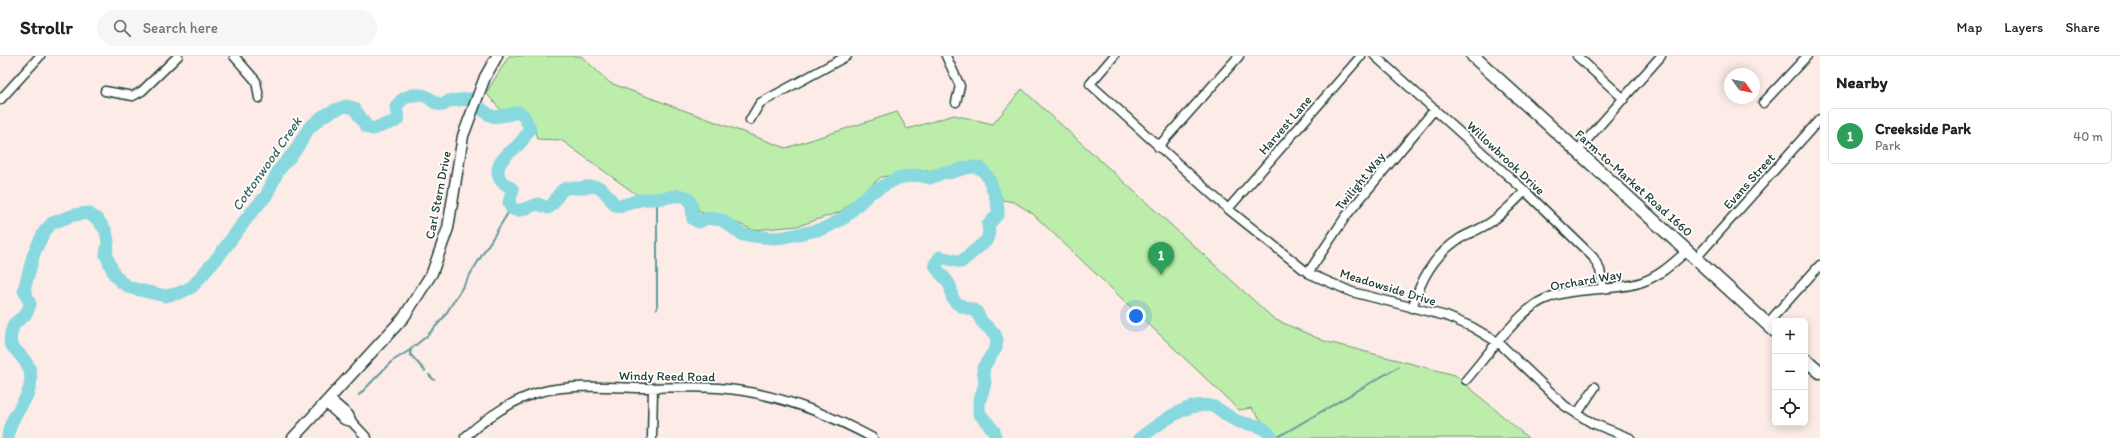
<!DOCTYPE html>
<html lang="en">
<head>
<meta charset="utf-8">
<style>
	:root { --surface:#fff; --page:#f6f6f6; --text:#222; --muted:#767676; --line:#e0e0e0; --accent:#c8321e }
	body { margin:0; font-family:Itim,sans-serif; background:var(--page); color:var(--text) }
	.controls { position:absolute; right:12px; bottom:12px; display:grid; overflow:hidden; border-radius:6px; box-shadow:0 2px 10px #0003 }
	.controls button { width:36px; height:36px; display:grid; place-items:center; padding:0; border:0; border-bottom:1px solid var(--line); background:var(--surface); color:var(--text); font:20px sans-serif }
	.compass { position:absolute; left:1724px; top:12px; width:36px; height:36px; border-radius:50%; background:var(--surface); box-shadow:0 2px 10px #0003; rotate:123deg }
	.you { position:absolute; left:1136px; top:260px; width:14px; height:14px; margin:-10px; border:3px solid #fff; border-radius:50%; background:#1a73e8; box-shadow:0 0 0 6px #1a73e833 }
	.badge { display:grid; place-items:center; width:26px; height:26px; border-radius:50%; background:var(--accent); color:#fff; font-size:13px; font-weight:700 }
	.pin { position:absolute; translate:-50% -33px; filter:drop-shadow(0 1px 2px #0008) }
	.pin::after { content:''; position:absolute; top:21px; width:14px; height:12px; background:inherit; clip-path:polygon(0 0,100% 0,50% 100%) }
	.list { margin:0; padding:0; list-style:none }
	h2 { display:flex; justify-content:space-between; align-items:center; height:52px; margin:0; padding:0 16px; font-size:17px }
	h2 small { font-size:13px; font-weight:400; color:var(--muted) }
	.list li { display:grid; grid-template-columns:26px 1fr auto; gap:12px; align-items:center; box-sizing:border-box; height:56px; margin:0 8px 8px; padding:0 8px; border:1px solid var(--line); border-radius:6px }
	.list b { display:block; font-size:15px; white-space:nowrap }
	.list p { margin:0; font-size:13px; white-space:nowrap; color:var(--muted) }
	.list em { font-size:13px; font-style:normal; color:var(--muted) }
	.icon { flex:none; width:22px; height:22px; fill:none; stroke:currentColor; stroke-width:2; stroke-linecap:round; stroke-linejoin:round }
	.map { position:relative; flex:none; width:1820px; height:382px; overflow:hidden }
	header { display:flex; align-items:center; gap:24px; box-sizing:border-box; height:56px; padding:0 20px; background:var(--surface); border-bottom:1px solid var(--line) }
	header strong { font-size:19px }
	nav { display:flex; gap:22px; margin-inline-start:auto; font-size:14px }
	.search { width:280px; height:36px; background:var(--page); display:flex; align-items:center; gap:10px; box-sizing:border-box; padding:0 14px; border-radius:22px; color:var(--muted); font-size:15px }
	main { display:flex }
	aside { flex:1; background:var(--surface) }
	.map>svg:first-child { display:block }
	.green { fill:#bdedab; stroke:#6e9570 }
	.lines { fill:none; stroke-linecap:round; stroke-linejoin:round }
	.stream { stroke:#5e9b9b; stroke-width:2 }
	.river { stroke:#88d9df; stroke-width:13 }
	.minor-casing { stroke:#1f3d34; stroke-width:11 }
	.tertiary-casing { stroke:#1f3d34; stroke-width:13 }
	.secondary-casing { stroke:#1f3d34; stroke-width:15 }
	.minor { stroke:#fff; stroke-width:8 }
	.tertiary { stroke:#fff; stroke-width:10 }
	.secondary { stroke:#fff; stroke-width:12 }
	.labels { text-anchor:middle; dominant-baseline:central; stroke-width:3.5; stroke-linejoin:round; paint-order:stroke }
	.street-label { font-size:13px; fill:#1f3d34; stroke:#fff }
	.water-label { font-size:14px; font-style:italic; fill:#39645f; stroke:#fff }
</style>
</head>
<body>
<header>
<strong>Strollr</strong>
<div class="search"><svg class="icon" aria-label="search" viewBox="0 0 24 24"><circle cx="10" cy="10" r="6"/><path d="M15 15l6 6"/></svg>Search here</div>
<nav><a>Map</a><a>Layers</a><a>Share</a></nav>
</header>
<main>
<div class="map">
<svg width="1820" height="382" viewBox="0 0 1820 382">
	<rect width="100%" height="100%" fill="#fcebe6"/>
	<filter id="ink" filterUnits="userSpaceOnUse"><feTurbulence type="fractalNoise" baseFrequency=".025" numOctaves="2"/><feDisplacementMap in="SourceGraphic" scale="8" xChannelSelector="R" yChannelSelector="G"/><feConvolveMatrix kernelMatrix="1 2 1 2 8 2 1 2 1" color-interpolation-filters="sRGB"/></filter>
	<g filter="url(#ink)">
		<path class="green" d="M 509,0 L 581,0 L 610,27 L 786,92 L 897,56 L 907,73 L 954,59 L 993,68 L 1022,33 L 1274,263 L 1324,285 L 1455,319 L 1528,382 L 1276,382 L 1251,352 L 1239,354 L 1032,157 L 1014,146 L 1003,144 L 984,107 L 881,121 L 840,156 L 798,170 L 753,174 L 712,156 L 700,157 L 692,138 L 677,134 L 663,138 L 640,141 L 561,84 L 537,83 L 533,67 L 521,53 L 506,56 L 499,52 L 486,37 Z"/>
		<g class="lines">
			<path class="stream" d="M 657,143 L 657,253
				M 425,315 L 410,298 L 411,293 L 428,279 L 444,261 L 511,152
				M 429,319 L 434,324
				M 359,339 L 391,306 L 410,294
				M 1276,382 L 1398,311"/>
			<path class="river" d="M 8,382 C 8,358 36,342 30,315 C 28,305 16,296 10,287 L 11,277 L 14,268 L 25,259 L 28,254 L 30,248 L 24,234 L 34,197 L 44,176 L 52,167 L 74,159 L 88,157 L 98,164 L 106,175 L 108,186 L 106,199 L 114,218 L 121,226 L 131,232 L 165,240 L 179,237 L 192,231 L 218,201 L 250,158 L 266,140 L 278,115 L 295,95 L 309,72 L 323,60 L 335,54 L 346,50 L 354,52 L 367,71 L 372,73 L 396,65 L 398,63 L 396,51 C 402,40 417,35 429,42 C 434,46 436,48 443,49 L 449,45 L 470,43 C 493,61 487,65 518,56 L 523,59 L 530,72 C 526,79 523,85 517,90 C 508,98 494,107 499,121 C 501,128 509,129 513,134 L 509,146 L 511,152 C 520,158 528,150 538,148 L 548,152 C 556,148 556,138 564,133 C 569,130 574,133 579,132 C 604,128 601,132 615,149 C 623,151 629,147 636,145 C 646,142 655,144 664,142 C 687,137 692,139 693,163 L 699,166 L 707,162 L 722,164 L 743,179 L 774,182 L 784,181 L 823,173 L 844,162 L 870,137 L 898,122 L 916,119 L 930,122 L 944,116 L 948,117 C 971,111 982,102 992,131 C 995,140 999,147 998,158 L 988,169 L 989,176 L 987,184 L 961,206 L 940,201 L 935,208 C 938,218 944,219 949,228 C 952,232 951,236 952,240 C 954,250 968,252 976,255 L 982,266 L 995,278 L 997,284 L 996,292 L 983,312 L 985,327 L 979,347 L 979,357 L 994,375 L 995,382
				M 1140,382 C 1158,369 1186,345 1211,350 C 1221,352 1228,362 1237,365 C 1252,371 1262,366 1272,382"/>
			<g class="minor-casing">
				<path id="minor" d="M 234,0 L 256,25 L 259,42
					M 946,0 L 960,30 L 956,46
					M 1114,0 L 1090,28 L 1228,153 L 1308,217 L 1352,236 L 1446,260 L 1472,271 L 1499,287 L 1565,350 L 1592,367 L 1630,382
					M 1375,0 L 1525,135 L 1593,201 L 1600,214 L 1603,232
					M 1577,0 L 1624,43
					M 105,35 L 133,40 L 142,35 L 178,0
					M 0,44 L 40,0
					M 1763,47 L 1807,0
					M 750,64 L 760,47 L 847,0
					M 1158,91 L 1239,0
					M 1577,95 L 1661,0
					M 1228,153 L 1361,0
					M 1695,203 L 1820,63
					M 1308,217 L 1346,160 L 1435,53
					M 1412,252 C 1421,224 1433,200 1459,183 C 1469,177 1481,173 1491,166 C 1504,157 1514,146 1525,135
					M 1767,268 L 1820,209
					M 1466,324 C 1484,303 1519,256 1541,245 C 1573,229 1610,237 1642,226 C 1660,220 1673,207 1687,195
					M 329,342 L 349,359 L 352,366 L 367,382
					M 325,347 L 344,364 L 352,366
					M 1577,358 L 1595,331
					M 466,382 L 465,381 C 486,362 512,344 540,336 C 571,328 608,331 640,332 C 666,332 692,330 718,332 C 774,336 825,356 873,382
					M 652,382 L 653,332"/>
			</g>
			<g class="tertiary-casing">
				<path id="tertiary" d="M 293,382 L 404,261 L 432,217 L 448,172 L 463,80 L 485,21 L 497,0"/>
			</g>
			<g class="secondary-casing">
				<path id="secondary" d="M 1473,0 L 1775,275
					M 1805,303 L 1820,316"/>
			</g>
			<use href="#minor" class="minor"/>
			<use href="#tertiary" class="tertiary"/>
			<use href="#secondary" class="secondary"/>
		</g>
	</g>
	<g class="labels">
		<g class="street-label">
			<text transform="translate(1285 69) rotate(-49)">Harvest Lane</text>
			<text transform="translate(1506 102) rotate(43)">Willowbrook Drive</text>
			<text transform="translate(1360 125) rotate(-51)">Twilight Way</text>
			<text transform="translate(1749 125) rotate(-48)">Evans Street</text>
			<text transform="translate(1634 127) rotate(42)">Farm-to-Market Road 1660</text>
			<text transform="translate(438 139) rotate(-79)">Carl Stern Drive</text>
			<text transform="translate(1586 224) rotate(-10)">Orchard Way</text>
			<text transform="translate(1388 231) rotate(17)">Meadowside Drive</text>
			<text transform="translate(667 320) rotate(1)">Windy Reed Road</text>
		</g>
		<g class="water-label">
			<text transform="translate(267 108) rotate(-55)">Cottonwood Creek</text>
		</g>
	</g>
</svg>
<div class="controls">
<button>+</button>
<button>−</button>
<button><svg class="icon" aria-label="locate" viewBox="0 0 24 24"><circle cx="12" cy="12" r="6"/><path d="M12 2v4M12 18v4M2 12h4M18 12h4"/></svg></button>
</div>
<svg class="compass" viewBox="-18 -18 36 36"><path d="M0-13l5 13h-10z" fill="#e53935"/><path d="M0 13l5-13h-10z" fill="#767676"/></svg>
<div class="you"></div>
<div class="pin badge" style="left:1161px;top:219px;background:#2e9e5b">1</div>
</div>
<aside>
<h2>Nearby<small></small></h2>
<ul class="list">
<li><span class="badge" style="background:#2e9e5b">1</span><div><b>Creekside Park</b><p>Park</p></div><em>40 m</em></li>
</ul>
</aside>
</main>
</body>
</html>
